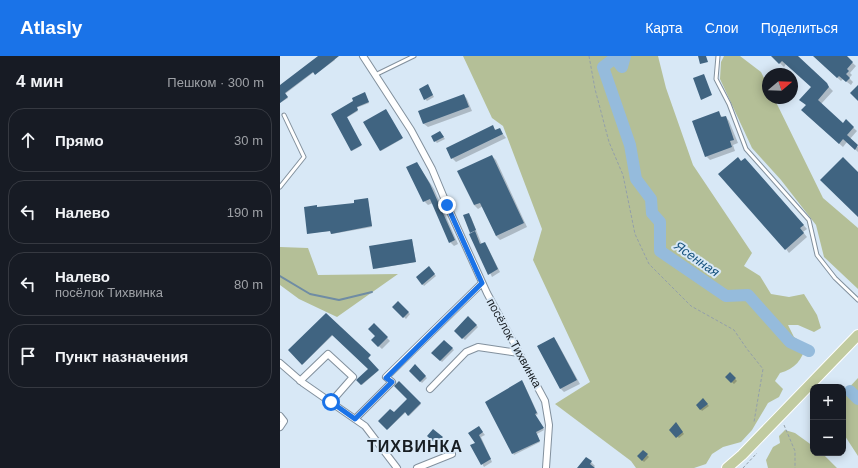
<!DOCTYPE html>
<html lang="ru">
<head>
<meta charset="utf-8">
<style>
	:root { --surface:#171b24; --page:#242831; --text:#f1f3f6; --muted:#9ea1a6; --line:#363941; --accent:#1a73e8 }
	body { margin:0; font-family:Helvetica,sans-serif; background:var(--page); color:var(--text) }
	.controls { position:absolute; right:12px; bottom:12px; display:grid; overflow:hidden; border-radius:8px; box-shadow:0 2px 10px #0003 }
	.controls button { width:36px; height:36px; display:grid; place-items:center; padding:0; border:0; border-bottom:1px solid var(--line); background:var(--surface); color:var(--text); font:20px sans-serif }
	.compass { position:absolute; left:482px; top:12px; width:36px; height:36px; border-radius:50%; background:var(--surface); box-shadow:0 2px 10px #0003; rotate:71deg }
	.stop { position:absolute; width:12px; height:12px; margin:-9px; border:3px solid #1a73e8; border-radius:50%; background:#fff }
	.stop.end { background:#1a73e8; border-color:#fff; box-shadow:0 1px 4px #0008 }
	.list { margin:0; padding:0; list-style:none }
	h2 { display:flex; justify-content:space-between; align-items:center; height:52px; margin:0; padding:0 16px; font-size:17px }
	h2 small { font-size:13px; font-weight:400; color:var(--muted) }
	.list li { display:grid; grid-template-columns:26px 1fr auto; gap:12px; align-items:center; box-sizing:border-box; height:64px; margin:0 8px 8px; padding:0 8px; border:1px solid var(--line); border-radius:16px }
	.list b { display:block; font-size:15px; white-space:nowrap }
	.list p { margin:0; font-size:13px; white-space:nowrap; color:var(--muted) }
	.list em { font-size:13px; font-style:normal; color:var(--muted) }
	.icon { flex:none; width:22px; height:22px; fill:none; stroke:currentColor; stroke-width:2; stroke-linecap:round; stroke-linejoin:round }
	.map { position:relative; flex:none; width:578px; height:412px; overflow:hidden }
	header { display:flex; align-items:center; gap:24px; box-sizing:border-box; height:56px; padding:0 20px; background:var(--accent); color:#fff }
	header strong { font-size:19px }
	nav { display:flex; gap:22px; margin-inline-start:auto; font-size:14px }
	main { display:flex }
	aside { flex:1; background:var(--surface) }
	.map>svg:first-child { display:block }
	.green { fill:#b4bf97 }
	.shadow { fill:#0003 }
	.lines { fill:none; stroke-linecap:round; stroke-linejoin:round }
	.stream { stroke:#6f8ca4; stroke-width:2 }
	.river { stroke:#95bbdc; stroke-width:12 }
	.building { fill:#406481 }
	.service-casing { stroke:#82909d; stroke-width:5 }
	.minor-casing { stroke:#82909d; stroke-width:8 }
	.primary-casing { stroke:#fff; stroke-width:12 }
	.path { stroke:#939faa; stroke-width:1; stroke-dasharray:3 2; stroke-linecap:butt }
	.service { stroke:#fff; stroke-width:3 }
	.minor { stroke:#fff; stroke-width:6 }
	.primary { stroke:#c1cba0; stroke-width:10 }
	.route { stroke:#1a73e8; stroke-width:5 }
	.labels { text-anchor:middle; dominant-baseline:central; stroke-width:4; stroke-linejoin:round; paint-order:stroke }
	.street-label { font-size:12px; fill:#171d22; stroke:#d8e8f6 }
	.water-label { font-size:13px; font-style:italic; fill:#17537e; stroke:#d8e8f6 }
	.district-label { font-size:16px; font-weight:bold; letter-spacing:1px; fill:#171d22; stroke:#d8e8f6 }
</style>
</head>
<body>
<header>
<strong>Atlasly</strong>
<nav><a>Карта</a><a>Слои</a><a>Поделиться</a></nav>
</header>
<main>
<aside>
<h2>4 мин<small>Пешком · 300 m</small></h2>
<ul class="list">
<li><svg class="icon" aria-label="ahead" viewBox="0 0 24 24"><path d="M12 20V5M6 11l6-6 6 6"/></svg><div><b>Прямо</b></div><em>30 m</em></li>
<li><svg class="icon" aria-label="left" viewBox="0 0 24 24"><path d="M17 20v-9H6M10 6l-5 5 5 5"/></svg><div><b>Налево</b></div><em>190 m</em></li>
<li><svg class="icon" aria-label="left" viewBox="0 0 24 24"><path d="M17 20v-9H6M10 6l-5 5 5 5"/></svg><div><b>Налево</b><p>посёлок Тихвинка</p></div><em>80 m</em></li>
<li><svg class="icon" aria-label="arrive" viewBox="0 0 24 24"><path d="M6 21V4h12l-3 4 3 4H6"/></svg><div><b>Пункт назначения</b></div></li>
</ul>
</aside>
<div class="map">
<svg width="578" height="412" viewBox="0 0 578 412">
	<rect width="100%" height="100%" fill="#d8e8f6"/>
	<path class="green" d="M 183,0 L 378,0 L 386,32 L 413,109 L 472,197 L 464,210 L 480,220 L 491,238 L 509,241 L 524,238 L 537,259 L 541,272 L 534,276 L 518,269 L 508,269 L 514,281 L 526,289 C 522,304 515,313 500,317 L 495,325 L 503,333 L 499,341 L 488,347 L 472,374 L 461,386 L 443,391 L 432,398 L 426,408 L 414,412 L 356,412 L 351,405 L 275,348 L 310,326 L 253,204 L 262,173 L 223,70 L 212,62 Z
		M 444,0 L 460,0 L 481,16 L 488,30 L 488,42 L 494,42 L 543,142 L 578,172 L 578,233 L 544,201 L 536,169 L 501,124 L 472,92 L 440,23 L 441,6 Z
		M 0,191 L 28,192 L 38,219 L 118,218 L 57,261 L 19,243 L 0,229 Z
		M 578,322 L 578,400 L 563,377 L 563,338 Z
		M 505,374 L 515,377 L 533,390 L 533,397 L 542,397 L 557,412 L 488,412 L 486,404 L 493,391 L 500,387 L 499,380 Z"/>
	<path class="shadow" d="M 40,0 L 52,0 L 55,4 L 36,18 L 34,16 L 5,38 L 8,42 L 0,47 L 0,31 Z
		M 492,0 L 516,0 L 550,32 L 553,35 L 541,48 L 563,68 L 566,65 L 577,75 L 570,83 L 578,91 L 578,96 L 567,86 L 563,91 L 526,58 L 532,31 L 506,8 L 504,11 Z
		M 534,0 L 565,0 L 576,10 L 570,17 L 572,19 L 569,22 L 573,26 L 571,29 L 563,23 L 561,25 Z
		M 149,31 L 154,41 L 147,45 L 145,43 Z
		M 85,38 L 89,47 L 76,52 L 78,55 L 66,62 L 81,90 L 72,95 L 53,59 Z
		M 184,39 L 187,43 L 192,55 L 148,71 L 144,68 L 140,56 Z
		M 106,54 L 122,83 L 101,95 L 85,67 Z
		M 438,56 L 443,62 L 446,61 L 449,65 L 458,87 L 453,89 L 455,95 L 430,104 L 426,100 Z
		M 212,71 L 216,74 L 219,73 L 226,82 L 176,106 L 172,102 Z
		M 160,76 L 165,83 L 157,87 L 155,85 Z
		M 212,100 L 216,104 L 247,171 L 220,184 L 216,180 L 203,150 L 198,153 L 194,149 Z
		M 461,106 L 469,107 L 527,173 L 523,176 L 527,181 L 509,197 L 506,193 Z
		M 137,107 L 154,133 L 178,188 L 174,190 L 170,186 L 153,147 L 148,149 L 144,145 Z
		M 88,144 L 92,171 L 52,178 L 51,175 L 28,177 L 37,150 L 37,152 L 76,148 Z
		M 188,158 L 191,161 L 202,189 L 204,188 L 207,190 L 220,216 L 212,221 L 184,160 Z
		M 132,184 L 136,206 L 94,213 Z
		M 149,212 L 156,220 L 144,230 L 137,221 Z
		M 118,247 L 130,258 L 126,263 L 114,251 Z
		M 46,259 L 90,300 L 88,303 L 98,315 L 82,329 L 78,324 L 89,313 L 53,279 L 23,308 L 9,294 Z
		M 188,261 L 198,271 L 185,284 L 175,275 Z
		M 94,268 L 110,285 L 102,293 L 92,284 L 96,280 Z
		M 274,282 L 277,286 L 300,328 L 284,336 L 281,333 L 258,290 Z
		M 164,285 L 174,294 L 162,306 L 153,297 Z
		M 135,310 L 147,322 L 142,327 L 130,315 Z
		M 450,317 L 457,325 L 454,328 L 446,321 Z
		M 119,326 L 141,348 L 129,360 L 126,356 L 108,373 L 100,365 L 113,358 L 129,343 Z
		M 243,326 L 258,358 L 255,360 L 264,374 L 257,378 L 260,386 L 234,399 L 233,397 Z
		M 423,344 L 429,350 L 422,355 L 417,349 Z
		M 396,368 L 404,378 L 399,382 L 390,374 Z
		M 153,374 L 163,383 L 158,389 L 148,380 Z
		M 201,374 L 205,379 L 201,381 L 212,406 L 204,411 L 192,390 L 196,387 L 190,378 Z
		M 363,395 L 369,401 L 364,406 L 358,400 Z
		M 311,406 L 315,410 L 313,412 L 298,412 Z"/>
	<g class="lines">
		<path class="stream" d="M 0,220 L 30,238 L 59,244 L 92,236"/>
		<path class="river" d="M 345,0 L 342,11 L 335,2 L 323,11 L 350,89 L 356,123 L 371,143 L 372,157 L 380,166 L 380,195 L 446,240 L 468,239 L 510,286 L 529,295
			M 570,335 L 578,343"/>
	</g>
	<path class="building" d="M 38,0 L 59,0 L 35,19 L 33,16 L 5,37 L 8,41 L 0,47 L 0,29 Z
		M 418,0 L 426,0 L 428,6 L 420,8 Z
		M 491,0 L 518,0 L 547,27 L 549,31 L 538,44 L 563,67 L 566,63 L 574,71 L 567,79 L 578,89 L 575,94 L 563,83 L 559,88 L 521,54 L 526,49 L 519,44 L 531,31 L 502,5 L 499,8 Z
		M 533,0 L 567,0 L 573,6 L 567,13 L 569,15 L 566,18 L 570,22 L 566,26 L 559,20 L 557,22 Z
		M 424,18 L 432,39 L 421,44 L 413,22 Z
		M 148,28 L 153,39 L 144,44 L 139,33 Z
		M 578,29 L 578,45 L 570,37 Z
		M 85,36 L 89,46 L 77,51 L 78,54 L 67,61 L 82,89 L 71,95 L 51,58 L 73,45 L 72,42 Z
		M 184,38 L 189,51 L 143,68 L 138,55 Z
		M 106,53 L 123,82 L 100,95 L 83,66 Z
		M 439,55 L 441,61 L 446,60 L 454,84 L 450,85 L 452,91 L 425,101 L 412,65 Z
		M 213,69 L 215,74 L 220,72 L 223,78 L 171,103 L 166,92 Z
		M 160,75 L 164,81 L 154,86 L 151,80 Z
		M 212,99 L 244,167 L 216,180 L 200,147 L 194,149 L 177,115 Z
		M 458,101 L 461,105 L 465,102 L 524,169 L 520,172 L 524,177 L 505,194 L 438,118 Z
		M 563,101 L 578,116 L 578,161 L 540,124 Z
		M 137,106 L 150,128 L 175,184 L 169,187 L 150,143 L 143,146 L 126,111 Z
		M 88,142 L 92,170 L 51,178 L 50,175 L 27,178 L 24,151 L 37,149 L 37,151 L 74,147 L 74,144 Z
		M 189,157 L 196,174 L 190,177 L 183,159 Z
		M 195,175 L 200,188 L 205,186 L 218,213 L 208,219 L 189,178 Z
		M 132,183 L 136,206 L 93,213 L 89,190 Z
		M 149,210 L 155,218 L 142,229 L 136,221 Z
		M 118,245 L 129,256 L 123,262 L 112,251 Z
		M 46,257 L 91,299 L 88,302 L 99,314 L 81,329 L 76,324 L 88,313 L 52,279 L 22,309 L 8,294 Z
		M 188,260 L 197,269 L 182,283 L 174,275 Z
		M 94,267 L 108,281 L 98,291 L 91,284 L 95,280 L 88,273 Z
		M 274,281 L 297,324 L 280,333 L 257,290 Z
		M 164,284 L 173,292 L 160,305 L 151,297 Z
		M 135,308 L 146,320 L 140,326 L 129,315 Z
		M 450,316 L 456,322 L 451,327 L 445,321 Z
		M 242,324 L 257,357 L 255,358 L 264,372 L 256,376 L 260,385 L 232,398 L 205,346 Z
		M 119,325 L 141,347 L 128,360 L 125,356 L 107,374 L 98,365 L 110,353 L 114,356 L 127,343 L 114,330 Z
		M 423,342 L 428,348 L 420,354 L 416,349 Z
		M 396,366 L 403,376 L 396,382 L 389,374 Z
		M 199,370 L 203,376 L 199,379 L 211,403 L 201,409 L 190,389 L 195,387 L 188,377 Z
		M 153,373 L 163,381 L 156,388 L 147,380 Z
		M 363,394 L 368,398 L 362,405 L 357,400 Z
		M 306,401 L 312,405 L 310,408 L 315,412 L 297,412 Z"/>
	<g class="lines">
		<g class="service-casing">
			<path id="service" d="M 438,0 L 436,23 L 449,48 L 466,93 L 529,164 L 537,199 L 555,222 L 578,244
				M 95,19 L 134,0
				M 0,131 L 24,101 L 4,59"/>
		</g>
		<g class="minor-casing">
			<path id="minor" d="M 83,0 L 131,74 L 152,113 L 167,149 L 207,237 L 265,345 L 269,369 L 266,412
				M 0,307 L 23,327 L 85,370 L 117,412
				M 20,325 L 48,298 L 73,321 L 51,346
				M 150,333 L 186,296 L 198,291 L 239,297
				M 0,360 L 4,365 L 0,371
				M 75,363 L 112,326 L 106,321 L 202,227
				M 137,412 L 172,398"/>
		</g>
		<g class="primary-casing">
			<path id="primary" d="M 447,412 L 462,399 L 578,279"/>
		</g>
		<path class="path" d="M 309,0 L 315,33 L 329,86 L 343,119 L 355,178 L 369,208 L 411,250 L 454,274 L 467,293 L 483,313 L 474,366
			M 504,369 L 515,395 L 515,412
			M 463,412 L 477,397"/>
		<use href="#service" class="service"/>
		<use href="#minor" class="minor"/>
		<use href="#primary" class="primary"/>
	</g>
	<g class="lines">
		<path class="route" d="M 51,346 L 75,363 L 112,326 L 106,322 L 202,227 L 167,149"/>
	</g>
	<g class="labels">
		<g class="street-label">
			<text transform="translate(234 287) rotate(61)">посёлок Тихвинка</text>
		</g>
		<g class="water-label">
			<text transform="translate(417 203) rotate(35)">Ясенная</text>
		</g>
		<g class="district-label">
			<text x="135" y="390">ТИХВИНКА</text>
		</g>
	</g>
</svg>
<div class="controls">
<button>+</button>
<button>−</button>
</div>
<svg class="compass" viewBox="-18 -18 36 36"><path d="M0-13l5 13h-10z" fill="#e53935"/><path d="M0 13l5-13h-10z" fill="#9ea1a6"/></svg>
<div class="stop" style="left:51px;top:346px"></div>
<div class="stop end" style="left:167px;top:149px"></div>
</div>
</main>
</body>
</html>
